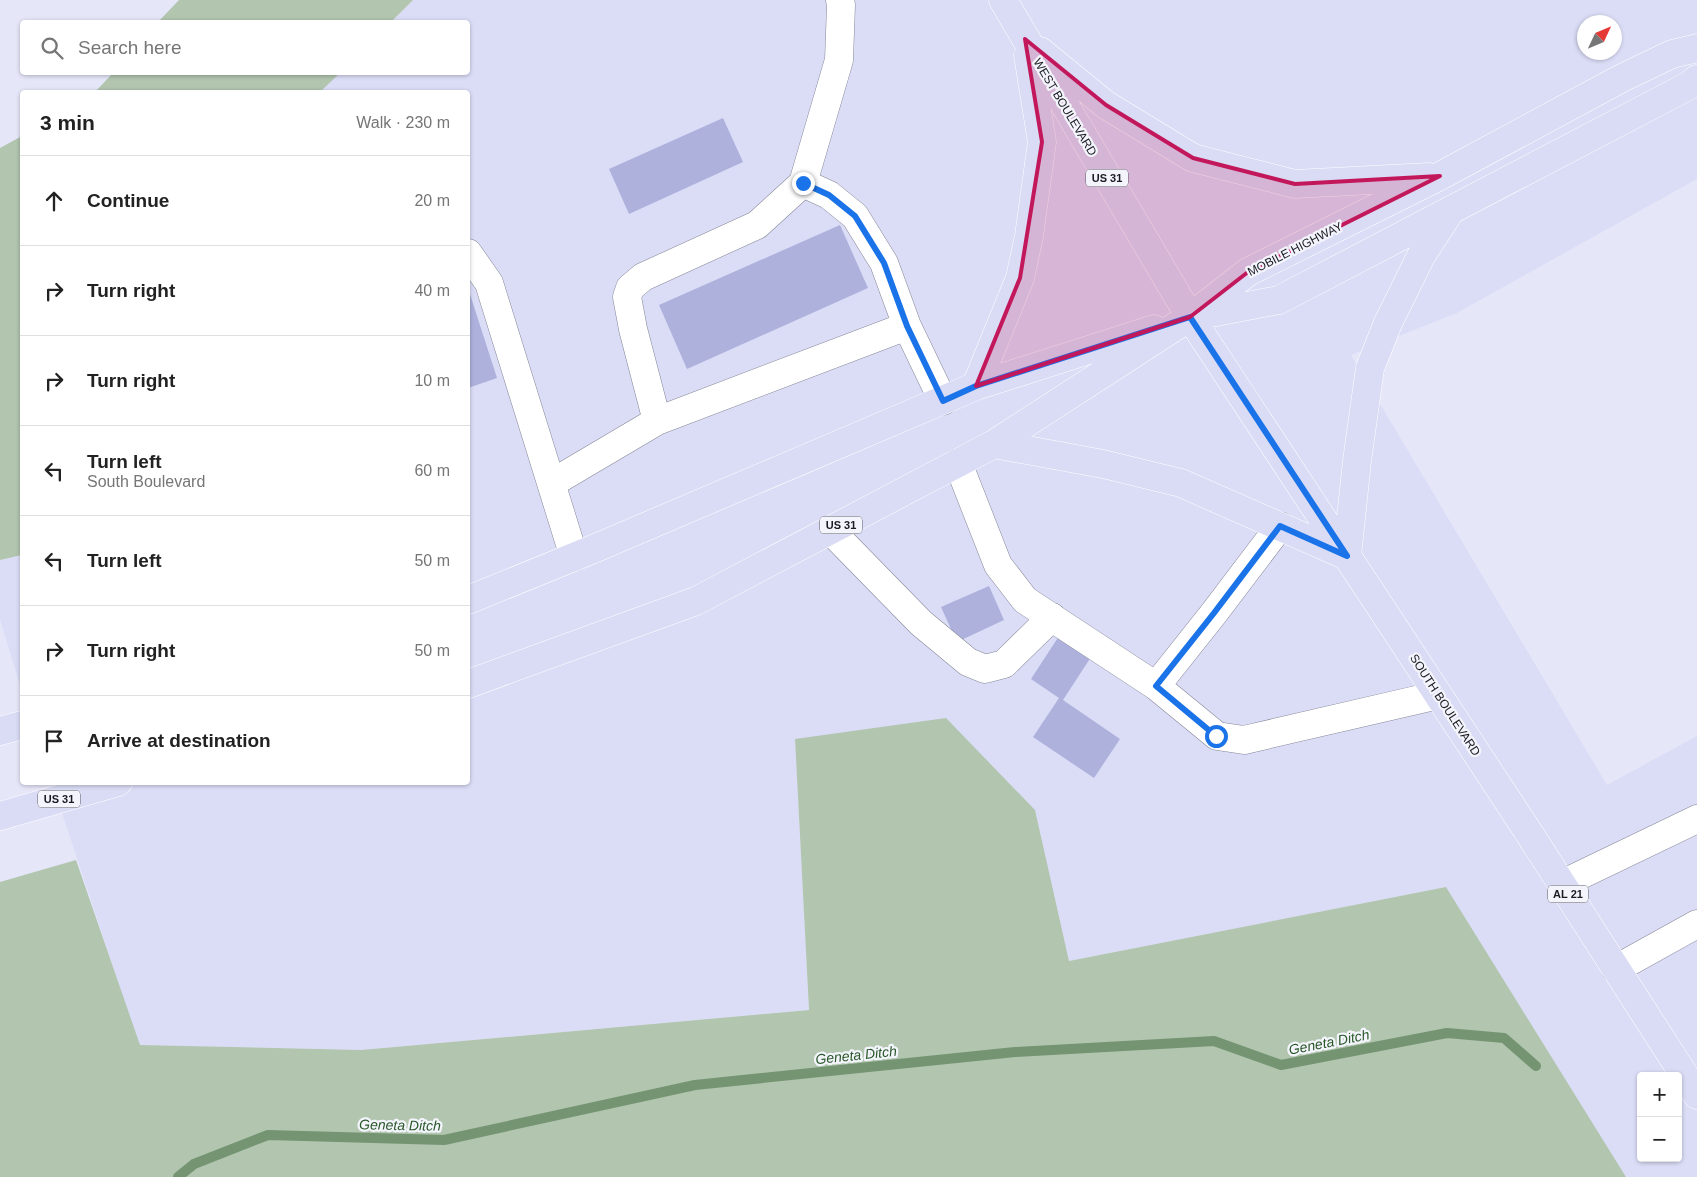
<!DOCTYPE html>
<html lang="en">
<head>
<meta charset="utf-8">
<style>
	:root { --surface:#fff; --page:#f6f6f6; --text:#222; --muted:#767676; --line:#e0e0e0 }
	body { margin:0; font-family:Arial,sans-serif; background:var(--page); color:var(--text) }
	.controls { position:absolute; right:15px; bottom:15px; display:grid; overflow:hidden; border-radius:5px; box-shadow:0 1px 4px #0004 }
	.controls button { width:45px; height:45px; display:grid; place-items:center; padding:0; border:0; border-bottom:1px solid var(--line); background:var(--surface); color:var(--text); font:25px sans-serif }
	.compass { position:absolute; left:1577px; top:15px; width:45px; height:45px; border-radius:50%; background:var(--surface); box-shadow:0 1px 4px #0004; rotate:46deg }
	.stop { position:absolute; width:15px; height:15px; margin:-11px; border:4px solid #1a73e8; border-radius:50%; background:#fff }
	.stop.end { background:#1a73e8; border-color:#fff; box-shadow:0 1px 5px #0008 }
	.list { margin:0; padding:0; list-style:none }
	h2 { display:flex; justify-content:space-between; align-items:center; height:65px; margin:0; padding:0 20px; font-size:21px }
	h2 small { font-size:16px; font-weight:400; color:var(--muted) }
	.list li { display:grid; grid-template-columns:32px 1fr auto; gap:15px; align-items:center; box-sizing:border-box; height:90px; padding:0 20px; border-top:1px solid var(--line) }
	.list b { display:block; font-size:19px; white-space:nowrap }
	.list p { margin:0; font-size:16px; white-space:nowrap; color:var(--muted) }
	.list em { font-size:16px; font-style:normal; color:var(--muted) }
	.icon { flex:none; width:28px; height:28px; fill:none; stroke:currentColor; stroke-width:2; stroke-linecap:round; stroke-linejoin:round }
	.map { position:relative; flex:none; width:1697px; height:1177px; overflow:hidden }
	.search { position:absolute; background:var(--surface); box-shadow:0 1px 4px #0004; left:20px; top:20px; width:450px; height:55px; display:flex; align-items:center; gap:12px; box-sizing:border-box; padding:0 18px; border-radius:5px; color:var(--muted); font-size:19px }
	.panel { position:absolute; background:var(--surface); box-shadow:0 1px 4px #0004; left:20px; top:90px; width:450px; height:695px; border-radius:5px }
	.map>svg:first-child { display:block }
	.built { fill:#dbddf7; fill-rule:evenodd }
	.green { fill:#b1c5af }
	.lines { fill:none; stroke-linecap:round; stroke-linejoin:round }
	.stream { stroke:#749472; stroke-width:10 }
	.building { fill:#adb1dc }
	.minor-casing { stroke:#858797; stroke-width:29 }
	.major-casing { stroke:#fff; stroke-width:29 }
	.minor { stroke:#fff; stroke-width:28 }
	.major { stroke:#dadcf5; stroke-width:28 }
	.route { stroke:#1a73e8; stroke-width:6 }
	.marked { fill:#c2185b; fill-opacity:0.2; stroke:#c2185b; stroke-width:4; stroke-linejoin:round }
	.labels { text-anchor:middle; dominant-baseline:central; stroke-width:4.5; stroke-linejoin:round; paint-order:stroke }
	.shield { fill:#f4f5fc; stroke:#5c5d63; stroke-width:1 }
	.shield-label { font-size:11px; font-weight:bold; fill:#1b1c22 }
	.street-label { font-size:12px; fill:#1b1c22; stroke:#f4f5fc }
	.water-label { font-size:14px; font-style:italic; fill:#2a5829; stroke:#f4f5fc }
</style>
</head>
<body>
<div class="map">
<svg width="1697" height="1177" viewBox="0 0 1697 1177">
	<rect width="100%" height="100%" fill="#e5e7f9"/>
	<path class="built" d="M 413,0 L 1697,0 L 1697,179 L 1457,313 L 1351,355 L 1607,785 L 1697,736 L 1697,1177 L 1626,1177 L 1446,887 L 1069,961 L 1035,810 L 795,739 L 809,1010 L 361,1050 L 139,1045 L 52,783 L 468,782 L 468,92 L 320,92 L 340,73 L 468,72 L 468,22 L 391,22 ZM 1584,22 L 1614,22 L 1614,52 L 1584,52 ZM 1641,1076 L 1678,1076 L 1678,1158 L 1641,1158 Z
		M 22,555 L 22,691 L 0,620 L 0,560 Z"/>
	<path class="green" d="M 179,0 L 413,0 L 391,22 L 158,22 Z
		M 113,73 L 113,72 L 340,73 L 320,92 L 95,92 Z
		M 22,136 L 22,555 L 0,560 L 0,148 Z
		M 946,718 L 1035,810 L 1069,961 L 1446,887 L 1626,1177 L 0,1177 L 0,882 L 76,860 L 140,1045 L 361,1050 L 809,1010 L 795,739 Z"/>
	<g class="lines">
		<path class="stream" d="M 178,1177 L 194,1164 L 268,1135 L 444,1140 L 695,1085 L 1015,1052 L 1214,1041 L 1281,1065 L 1447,1033 L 1504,1038 L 1536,1066"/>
	</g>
	<path class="building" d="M 723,118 L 743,162 L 629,214 L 609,169 Z
		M 840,225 L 868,288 L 687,369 L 659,305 Z
		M 468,288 L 497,378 L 468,388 Z
		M 989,586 L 1004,620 L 957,642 L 941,607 Z
		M 1059,636 L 1091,657 L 1063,700 L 1120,739 L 1094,778 L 1033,737 L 1059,698 L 1031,679 Z"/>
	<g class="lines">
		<g class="minor-casing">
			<path id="minor" d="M 803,183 L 829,195 L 855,216 L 884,263 L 907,326 L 943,401
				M 468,253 L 489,283 L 574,557
				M 657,421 L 907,326
				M 958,463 L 998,565 L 1025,600 L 1156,686 L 1217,736 L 1244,740 L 1438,695
				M 552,483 L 657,421 L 633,329 L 627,297 L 630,288 L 643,277 L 757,225 L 803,183 L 839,60 L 841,5 L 840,0
				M 830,530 L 921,623 L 968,662 L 985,669 L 1004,664 L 1052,617
				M 1156,686 L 1214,613 L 1280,526
				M 1562,884 L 1697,819
				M 1616,969 L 1697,924"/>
		</g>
		<g class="major-casing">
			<path id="major" d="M 1003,0 L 1190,317 L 1529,833 L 1697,1095
				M 1040,51 L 1106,105 L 1193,158 L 1295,184 L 1429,177
				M 1195,316 L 1279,300 L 1690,85 L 1697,79
				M 976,386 L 1020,278 L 1029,236 L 1042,142 L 1028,55
				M 994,444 L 1103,464 L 1181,483 L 1347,556
				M 1347,556 L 1357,461 L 1370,368 L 1388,323 L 1421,256 L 1449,213
				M 468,600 L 591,550 L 976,386 L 1154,329
				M 468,684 L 696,601 L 994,444 L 1190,317 L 1248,272 L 1440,176 L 1622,78 L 1672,54 L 1697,48
				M 0,731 L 22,725
				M 0,816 L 118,782"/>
		</g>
		<use href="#minor" class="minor"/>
		<use href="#major" class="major"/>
	</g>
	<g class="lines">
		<path class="route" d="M 803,183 L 829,195 L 855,216 L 884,263 L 907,326 L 943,401 L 976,386 L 1190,317 L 1347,556 L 1280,526 L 1214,613 L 1156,686 L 1216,736"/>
	</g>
	<path class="marked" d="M 1025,39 L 1106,105 L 1193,158 L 1295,184 L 1440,176 L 1248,272 L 1190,317 L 976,386 L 1020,278 L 1042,142 Z"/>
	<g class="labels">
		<g class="shield">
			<rect x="1086" y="169.5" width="42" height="17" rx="4"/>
			<rect x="820" y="516.5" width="42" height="17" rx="4"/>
			<rect x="38" y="790.5" width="42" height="17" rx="4"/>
			<rect x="1548" y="885.5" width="40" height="17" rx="4"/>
		</g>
		<g class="shield-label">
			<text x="1107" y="178">US 31</text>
			<text x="841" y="525">US 31</text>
			<text x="59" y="799">US 31</text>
			<text x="1568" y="894">AL 21</text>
		</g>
		<g class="street-label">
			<text transform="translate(1065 107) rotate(59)">WEST BOULEVARD</text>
			<text transform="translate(1295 249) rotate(-27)">MOBILE HIGHWAY</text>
			<text transform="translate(1445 705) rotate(57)">SOUTH BOULEVARD</text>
		</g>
		<g class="water-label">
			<text transform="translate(1329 1042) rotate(-11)">Geneta Ditch</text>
			<text transform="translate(856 1055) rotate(-6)">Geneta Ditch</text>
			<text transform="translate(400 1125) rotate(1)">Geneta Ditch</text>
		</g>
	</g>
</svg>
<div class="controls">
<button>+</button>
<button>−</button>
</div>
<svg class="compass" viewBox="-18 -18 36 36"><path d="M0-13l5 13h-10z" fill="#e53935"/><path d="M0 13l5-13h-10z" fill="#767676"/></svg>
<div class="stop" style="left:1216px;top:736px"></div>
<div class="stop end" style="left:803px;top:183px"></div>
<div class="search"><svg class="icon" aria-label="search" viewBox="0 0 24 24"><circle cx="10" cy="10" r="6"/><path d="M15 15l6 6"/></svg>Search here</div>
<section class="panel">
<h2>3 min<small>Walk · 230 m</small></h2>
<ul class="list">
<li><svg class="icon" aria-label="ahead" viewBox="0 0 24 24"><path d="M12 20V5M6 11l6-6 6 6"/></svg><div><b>Continue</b></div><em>20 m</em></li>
<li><svg class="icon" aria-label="right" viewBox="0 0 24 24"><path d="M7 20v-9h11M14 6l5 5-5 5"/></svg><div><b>Turn right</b></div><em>40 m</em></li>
<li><svg class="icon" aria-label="right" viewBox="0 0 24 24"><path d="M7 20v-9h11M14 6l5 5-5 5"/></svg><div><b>Turn right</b></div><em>10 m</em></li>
<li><svg class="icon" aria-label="left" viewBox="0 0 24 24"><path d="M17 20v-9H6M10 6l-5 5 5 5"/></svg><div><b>Turn left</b><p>South Boulevard</p></div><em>60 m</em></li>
<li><svg class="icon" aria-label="left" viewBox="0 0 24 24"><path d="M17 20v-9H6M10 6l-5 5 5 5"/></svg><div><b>Turn left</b></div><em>50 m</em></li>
<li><svg class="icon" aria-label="right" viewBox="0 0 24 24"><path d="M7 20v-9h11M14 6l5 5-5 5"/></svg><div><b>Turn right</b></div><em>50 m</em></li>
<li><svg class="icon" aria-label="arrive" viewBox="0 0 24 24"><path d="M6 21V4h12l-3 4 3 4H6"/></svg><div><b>Arrive at destination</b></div></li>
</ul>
</section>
</div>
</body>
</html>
